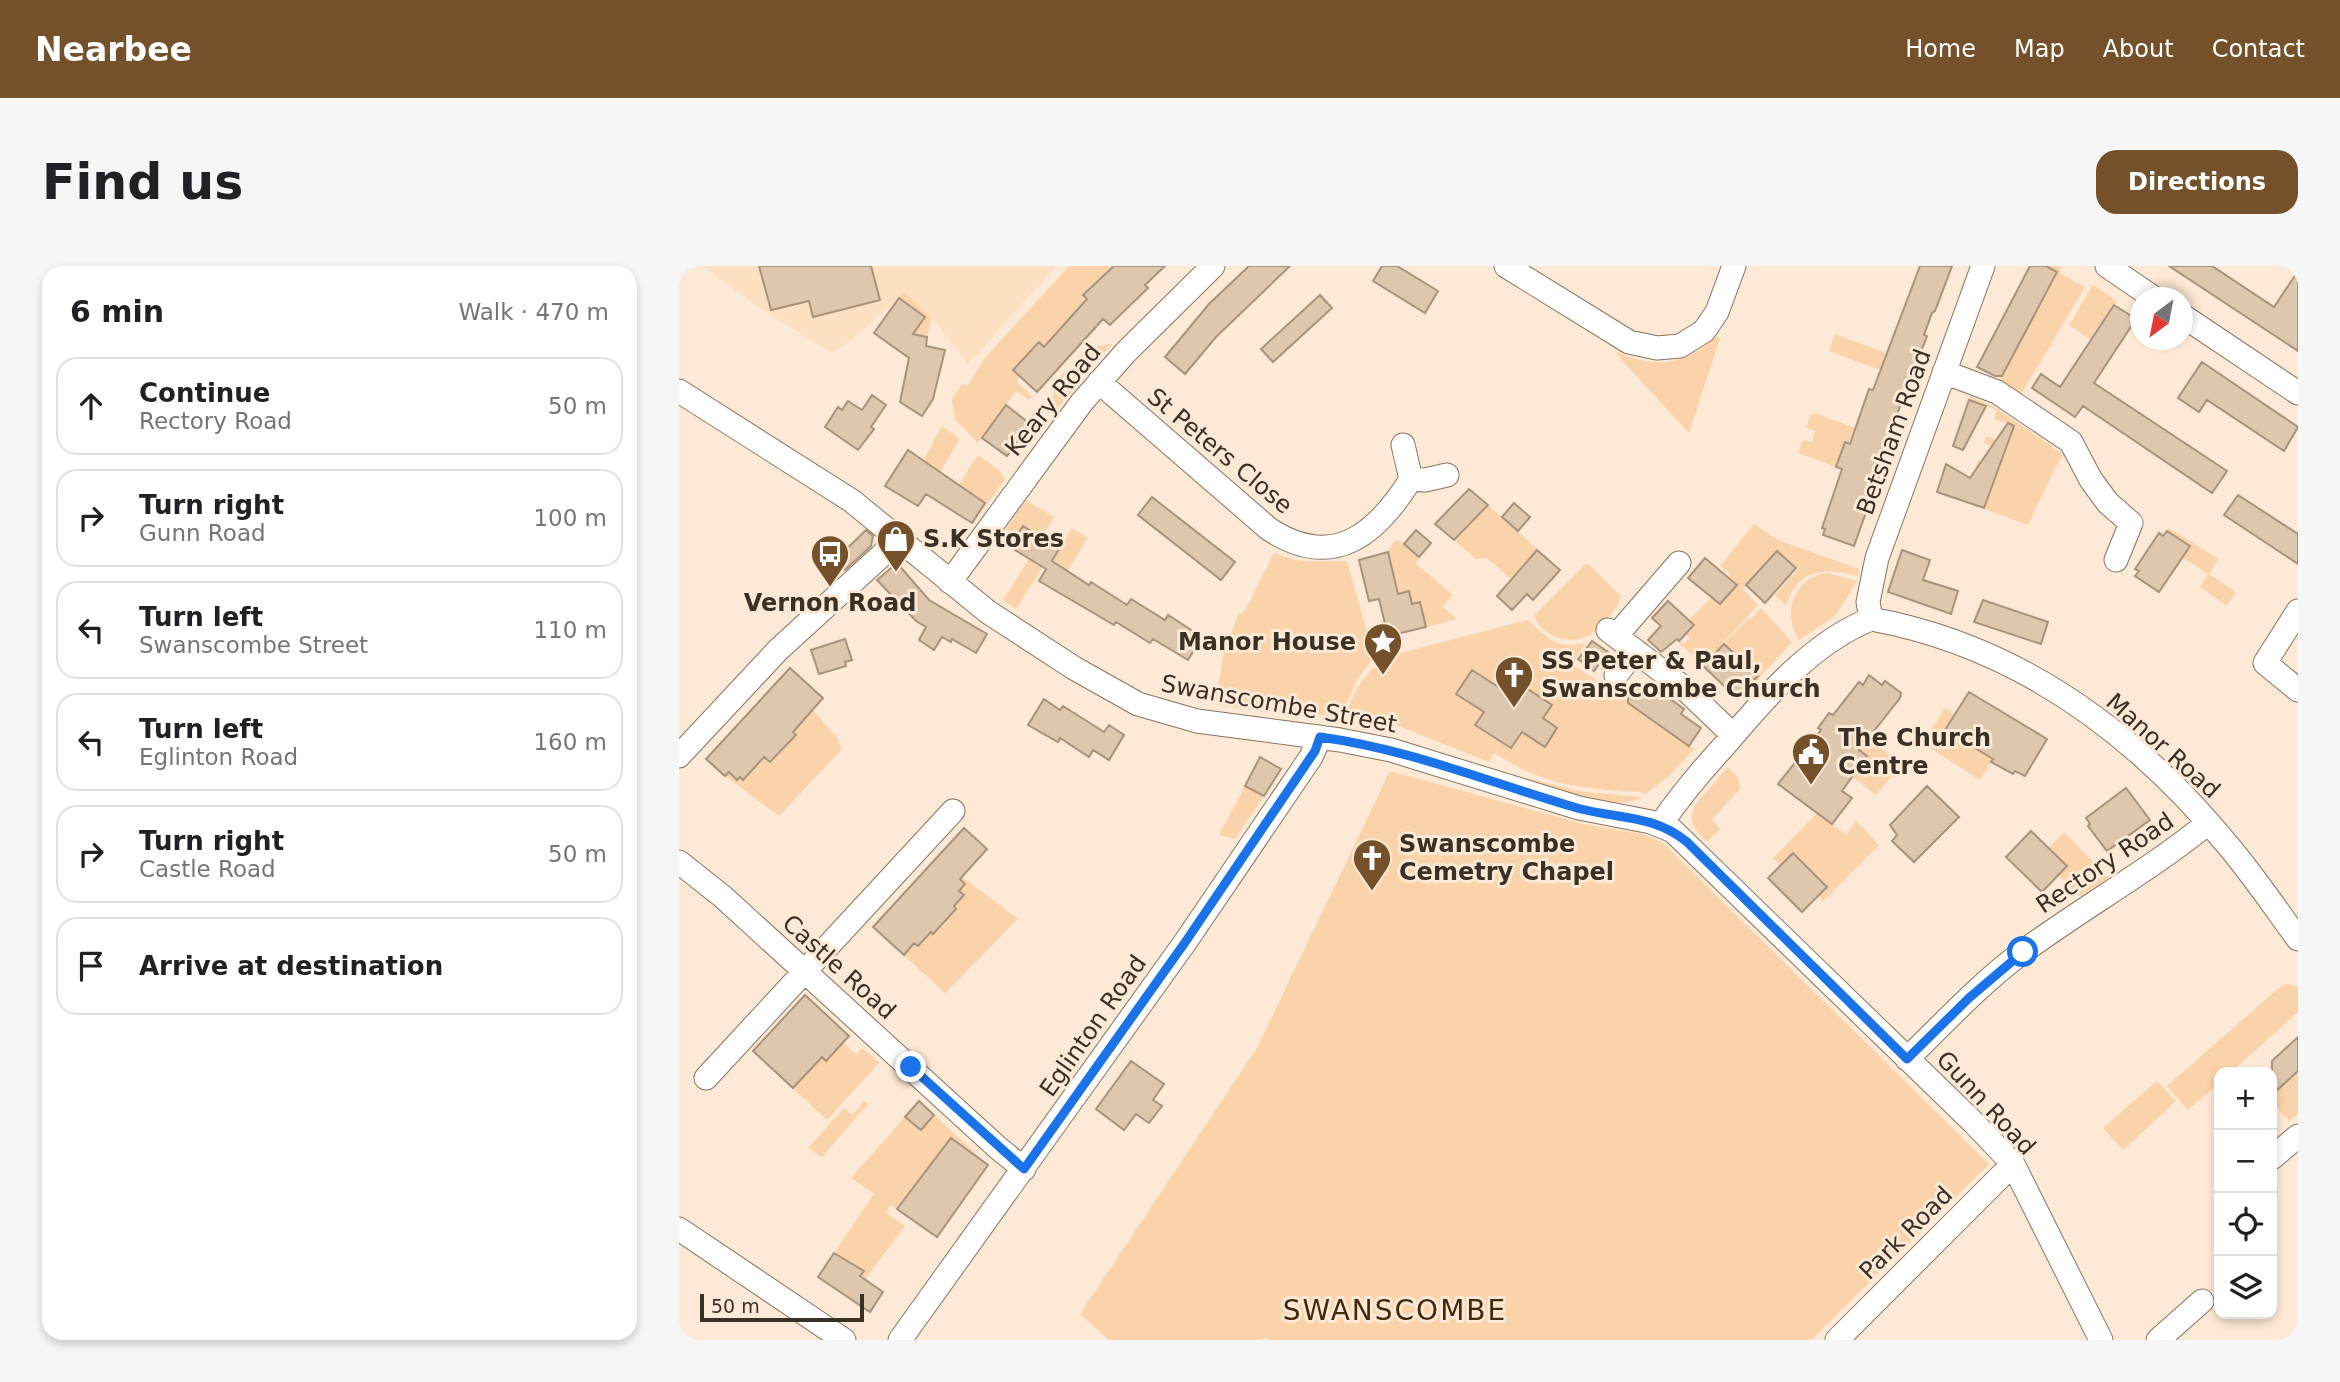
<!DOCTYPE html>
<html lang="en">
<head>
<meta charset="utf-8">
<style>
	:root { --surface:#fff; --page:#f6f6f6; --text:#202124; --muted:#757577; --line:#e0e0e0; --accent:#74512a }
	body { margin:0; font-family:"DejaVu Sans",sans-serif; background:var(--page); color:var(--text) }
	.controls { position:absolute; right:21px; bottom:21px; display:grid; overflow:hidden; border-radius:14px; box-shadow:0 4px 10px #0003 }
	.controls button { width:63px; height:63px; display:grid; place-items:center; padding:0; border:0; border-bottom:2px solid var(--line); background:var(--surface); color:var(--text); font:35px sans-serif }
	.compass { position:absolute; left:1451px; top:21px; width:63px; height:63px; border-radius:50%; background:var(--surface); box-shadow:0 4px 10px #0003; rotate:212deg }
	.scale { position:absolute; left:21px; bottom:18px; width:164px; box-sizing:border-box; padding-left:7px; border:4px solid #393026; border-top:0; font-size:19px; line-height:24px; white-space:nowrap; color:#393026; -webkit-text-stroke:5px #fde9d5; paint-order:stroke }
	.stop { position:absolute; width:21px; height:21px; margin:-16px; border:5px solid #1a73e8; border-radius:50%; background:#fff }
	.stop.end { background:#1a73e8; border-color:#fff; box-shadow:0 2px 7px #0008 }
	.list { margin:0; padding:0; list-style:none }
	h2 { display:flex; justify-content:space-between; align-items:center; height:91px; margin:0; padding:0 28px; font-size:30px }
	h2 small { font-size:23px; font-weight:400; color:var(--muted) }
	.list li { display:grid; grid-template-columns:46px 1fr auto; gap:21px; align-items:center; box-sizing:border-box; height:98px; margin:0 14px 14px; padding:0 14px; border:2px solid var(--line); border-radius:21px }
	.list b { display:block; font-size:26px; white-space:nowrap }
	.list p { margin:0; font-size:23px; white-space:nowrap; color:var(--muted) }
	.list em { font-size:23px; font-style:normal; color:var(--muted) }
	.icon { flex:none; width:38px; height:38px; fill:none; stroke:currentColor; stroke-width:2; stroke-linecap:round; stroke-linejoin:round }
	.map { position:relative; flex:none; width:1619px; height:1074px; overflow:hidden; border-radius:21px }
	header { display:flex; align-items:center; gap:42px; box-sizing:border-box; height:98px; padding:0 35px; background:var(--accent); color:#fff }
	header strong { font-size:33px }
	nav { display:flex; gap:38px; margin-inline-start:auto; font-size:24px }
	.intro { display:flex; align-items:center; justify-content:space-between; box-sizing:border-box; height:168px; padding:0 42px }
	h1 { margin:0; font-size:49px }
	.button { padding:18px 32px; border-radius:21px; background:var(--accent); color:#fff; font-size:24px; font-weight:700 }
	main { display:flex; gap:42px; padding:0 42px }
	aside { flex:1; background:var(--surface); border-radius:21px; box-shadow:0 4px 10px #0003 }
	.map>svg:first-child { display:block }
	.built { fill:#fddfc1 }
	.green { fill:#fad3ab }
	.building { fill:#dfc7ae; stroke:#a8927b; stroke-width:2 }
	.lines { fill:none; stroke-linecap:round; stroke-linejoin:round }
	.minor-casing { stroke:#89735d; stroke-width:25 }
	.minor { stroke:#fff; stroke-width:23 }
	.route { stroke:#1a73e8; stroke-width:9 }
	.labels { text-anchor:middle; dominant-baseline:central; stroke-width:6; stroke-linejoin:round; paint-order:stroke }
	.street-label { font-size:24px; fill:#393026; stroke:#fde9d5 }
	.poi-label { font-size:24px; font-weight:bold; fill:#393026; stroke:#fde9d5; text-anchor:start }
	.quarter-label { font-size:28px; letter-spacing:2px; fill:#442a09; stroke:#fde9d5 }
</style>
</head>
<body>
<header>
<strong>Nearbee</strong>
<nav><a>Home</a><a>Map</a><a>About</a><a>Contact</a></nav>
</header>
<div class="intro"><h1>Find us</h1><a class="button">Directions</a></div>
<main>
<aside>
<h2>6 min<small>Walk · 470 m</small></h2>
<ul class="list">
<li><svg class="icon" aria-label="ahead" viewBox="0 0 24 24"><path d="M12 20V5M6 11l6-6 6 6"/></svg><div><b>Continue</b><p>Rectory Road</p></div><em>50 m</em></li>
<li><svg class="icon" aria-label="right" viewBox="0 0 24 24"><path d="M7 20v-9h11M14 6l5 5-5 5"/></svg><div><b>Turn right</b><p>Gunn Road</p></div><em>100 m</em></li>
<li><svg class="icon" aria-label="left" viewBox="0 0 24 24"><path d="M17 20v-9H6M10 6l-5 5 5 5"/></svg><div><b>Turn left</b><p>Swanscombe Street</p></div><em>110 m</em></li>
<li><svg class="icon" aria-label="left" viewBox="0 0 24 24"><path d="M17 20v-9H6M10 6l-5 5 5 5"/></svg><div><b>Turn left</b><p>Eglinton Road</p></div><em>160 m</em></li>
<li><svg class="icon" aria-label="right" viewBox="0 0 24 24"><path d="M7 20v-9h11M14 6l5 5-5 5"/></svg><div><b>Turn right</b><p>Castle Road</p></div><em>50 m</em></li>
<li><svg class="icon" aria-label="arrive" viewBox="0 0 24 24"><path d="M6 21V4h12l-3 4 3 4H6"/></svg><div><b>Arrive at destination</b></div></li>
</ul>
</aside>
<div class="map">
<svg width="1619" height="1074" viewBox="0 0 1619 1074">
	<rect width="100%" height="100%" fill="#fde9d5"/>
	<path class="built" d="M 24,0 L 377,0 L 289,98 L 261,61 L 226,26 L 176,71 L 153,87 L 82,43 Z"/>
	<path class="green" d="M 390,0 L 435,0 L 411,36 L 401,41 L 365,81 L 360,76 L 354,82 L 360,88 L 337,115 L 354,131 L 350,134 L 337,125 L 299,177 L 276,153 L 273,133 L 283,118 L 289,119 L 305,93 Z
		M 1367,0 L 1383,0 L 1380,7 L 1406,21 L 1341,130 L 1315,115 L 1321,113 L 1378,6 Z
		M 1414,19 L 1438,35 L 1412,74 L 1390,59 Z
		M 225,26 L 253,52 L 248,71 L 235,68 L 246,51 L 220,32 Z
		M 1156,68 L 1207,87 L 1201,104 L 1150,85 Z
		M 1038,70 L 1041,73 L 1010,167 L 937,88 L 938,86 C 978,104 1006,99 1038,70 Z
		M 430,78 L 433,78 L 410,104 L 397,93 L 415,81 Z
		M 386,105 L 399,116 L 376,146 C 369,133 377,115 386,105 Z
		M 1291,130 L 1317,142 L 1385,189 L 1376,202 L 1349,259 L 1306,243 L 1308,234 L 1288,226 L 1316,210 L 1296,202 L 1299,194 L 1316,200 L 1325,185 L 1305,177 L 1307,170 L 1327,177 L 1333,159 L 1315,153 L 1318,144 L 1290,134 Z
		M 1136,147 L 1179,163 L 1177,186 L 1164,182 L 1157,201 L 1119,187 L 1124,174 L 1133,176 L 1136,165 L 1127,162 L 1131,150 Z
		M 263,160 L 281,173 L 253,219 L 242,199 Z
		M 299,189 L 320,204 L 326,213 L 294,258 L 293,257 L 306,237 L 279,220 Z
		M 347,234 L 375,251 L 363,272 L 344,260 L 337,271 L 326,264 Z
		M 809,239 L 858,283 L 832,313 L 808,292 L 797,293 L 775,274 Z
		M 1075,258 L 1099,274 L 1180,303 L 1179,310 C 1145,302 1120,301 1107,340 L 1096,329 L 1121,301 L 1117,302 L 1098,286 L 1064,323 L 1079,339 L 1033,389 L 1030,387 L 1021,396 L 995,372 L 1005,378 L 1011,372 L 1002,364 L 1015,359 L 1010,354 L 1033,331 L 1041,338 L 1048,330 L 1039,322 L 1051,308 L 1041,300 Z
		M 393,262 L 409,272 L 388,305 L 373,295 Z
		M 1490,262 L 1539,293 L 1530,308 L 1557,326 L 1548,340 L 1521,321 L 1529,308 L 1503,291 L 1511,280 L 1488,265 Z
		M 719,274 L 740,291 L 737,298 L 774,329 L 764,341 L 777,352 L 775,354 L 747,361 L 741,336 L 733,338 L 719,328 L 709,286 L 714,277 Z
		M 595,287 C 626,300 638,294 668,295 L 695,391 L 678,414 L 662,450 L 585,446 L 539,439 L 537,433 L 545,385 L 559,350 L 567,343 Z
		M 350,293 L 364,301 L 337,343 L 324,334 Z
		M 907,298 L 911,299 L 941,329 C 942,337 937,342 932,348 C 924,358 918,366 907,371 C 889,379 859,369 856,349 Z
		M 1149,307 L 1178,315 L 1157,349 L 1120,374 C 1102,346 1116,310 1149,307 Z
		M 1082,342 L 1113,376 L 1060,434 L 1058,432 L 1078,410 L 1044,378 L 1070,352 L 1072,353 Z
		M 848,354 C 872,372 871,383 907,377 L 893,398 L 942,430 L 1015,483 L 989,511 L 966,528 L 961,526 C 925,524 888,522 854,508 C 840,503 828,494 815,487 L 810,496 L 689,448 L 668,449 C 673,423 692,397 718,388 Z
		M 121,429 L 159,473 L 163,483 L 100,550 L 46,510 L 50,506 L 58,514 L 61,511 L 64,514 L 72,505 L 73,498 L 77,501 L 85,491 L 90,495 L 100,454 L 104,450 L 118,462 L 133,446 L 118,432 Z
		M 1266,442 L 1276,448 L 1287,476 L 1302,486 L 1328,470 L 1301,514 L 1244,477 Z
		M 1188,472 L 1223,498 L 1197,529 L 1165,504 L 1172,495 L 1180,501 L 1188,490 L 1180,484 Z
		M 1049,501 L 1060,513 L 1061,523 L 1033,553 L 1041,563 L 1028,576 C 1016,564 1008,556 1016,539 Z
		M 711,505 L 904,558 L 967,569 L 984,577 L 1310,898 L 1132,1074 L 589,1074 L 586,1071 L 582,1074 L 430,1074 L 401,1048 L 578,782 Z
		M 844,511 L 905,526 L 962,531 C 934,548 873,523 844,511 Z
		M 566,520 L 585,530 L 556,573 L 540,569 Z
		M 1138,547 L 1167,569 L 1177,555 L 1200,579 L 1144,635 L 1114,587 L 1101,599 L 1094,592 Z
		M 1385,566 L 1430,612 L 1401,630 L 1380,609 L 1388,600 L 1369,583 Z
		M 281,609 L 339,653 L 266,727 L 225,689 L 223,666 L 239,680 L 277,643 L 261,628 L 285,629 L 280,625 L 286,618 L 279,611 Z
		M 1608,718 L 1619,721 L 1619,746 L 1552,806 L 1540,806 L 1540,817 L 1509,844 L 1488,820 L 1600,722 Z
		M 157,770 L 177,788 L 183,782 L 200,797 L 148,854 L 114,822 L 123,772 L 147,795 L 154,788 Z
		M 1619,805 L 1619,848 L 1610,855 L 1593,836 L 1593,829 Z
		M 1478,815 L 1497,835 L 1444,884 L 1424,862 Z
		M 186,835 L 189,838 L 143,891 L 129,882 L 165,842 L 173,849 Z
		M 255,849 L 309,899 L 273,873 L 259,924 L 242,911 L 237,918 L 248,927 L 242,947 L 223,934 L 217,943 L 212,939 L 207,947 L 226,960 L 186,1013 L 181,1010 L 184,1005 L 164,998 L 168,994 L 156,986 L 195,928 L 172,912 L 226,851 L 242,864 Z"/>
	<path class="building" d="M 80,0 L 192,0 L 201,34 L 134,51 L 130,35 L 92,44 Z
		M 435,0 L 486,0 L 466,19 L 469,22 L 431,59 L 424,53 L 358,126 L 334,104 L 360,76 L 365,81 L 408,33 L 404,29 Z
		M 570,0 L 611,0 L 537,71 L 506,108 L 486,91 L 530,38 Z
		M 703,0 L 718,0 L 759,25 L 746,47 L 694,15 Z
		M 1241,0 L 1273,0 L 1256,45 L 1253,47 L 1245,69 L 1248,70 L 1207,177 L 1201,195 L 1205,196 L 1175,280 L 1144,269 L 1146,263 L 1143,262 L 1163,203 L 1157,201 L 1166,176 L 1171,178 L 1190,123 L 1194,124 Z
		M 1351,0 L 1367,0 L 1378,6 L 1323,110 L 1316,110 L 1298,101 Z
		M 1490,0 L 1533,0 L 1595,41 L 1619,5 L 1619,85 Z
		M 641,29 L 653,42 L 594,96 L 582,83 Z
		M 220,32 L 246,51 L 234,68 L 248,71 L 247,80 L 266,84 L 254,133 L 243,150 L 221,136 L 230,92 L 195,67 Z
		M 1435,39 L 1457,53 L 1415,117 L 1548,205 L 1533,227 L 1404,140 L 1396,151 L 1353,122 L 1362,108 L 1381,121 Z
		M 1523,96 L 1619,161 L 1605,185 L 1528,134 L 1520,146 L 1499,132 Z
		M 193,129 L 207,139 L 192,161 L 195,163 L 179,184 L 146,161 L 159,141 L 163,144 L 169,135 L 183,144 Z
		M 1290,134 L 1307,140 L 1284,184 L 1274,180 Z
		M 327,139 L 351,158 L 328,190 L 303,172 Z
		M 1329,157 L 1335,160 L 1305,242 L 1258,226 L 1267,198 L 1291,212 Z
		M 229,184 L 306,237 L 293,257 L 247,228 L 239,240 L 206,220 Z
		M 790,223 L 809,239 L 775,274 L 756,258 Z
		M 1559,229 L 1619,268 L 1619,298 L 1545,249 Z
		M 473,231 L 556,296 L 542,314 L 459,249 Z
		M 835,237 L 851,251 L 839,265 L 823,251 Z
		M 344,260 L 380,283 L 373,295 L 410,319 L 412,316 L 448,339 L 452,333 L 486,354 L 489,349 L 523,371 L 509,394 L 474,373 L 471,377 L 437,356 L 435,359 L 360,315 L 367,303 L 331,281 Z
		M 187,264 L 194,270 L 192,280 L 166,304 L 156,294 Z
		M 737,264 L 752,277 L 740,291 L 725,278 Z
		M 1488,265 L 1511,280 L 1480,326 L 1456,310 L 1460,305 L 1456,303 L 1480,267 L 1484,270 Z
		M 858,284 L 881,304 L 854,334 L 848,328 L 833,344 L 818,330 Z
		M 1223,284 L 1251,294 L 1244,314 L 1279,325 L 1272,348 L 1209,326 Z
		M 1098,285 L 1117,302 L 1086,337 L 1067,319 Z
		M 709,286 L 719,328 L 730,325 L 733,338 L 741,336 L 747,361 L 709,370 L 700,333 L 690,335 L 680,294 Z
		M 1026,292 L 1058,319 L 1041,338 L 1009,312 Z
		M 218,297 L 250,334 L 308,368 L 297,387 L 273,373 L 272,376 L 263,371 L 255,384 L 240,374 L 247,361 L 237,355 L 198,314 Z
		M 1304,334 L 1369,356 L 1362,378 L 1295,356 Z
		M 989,335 L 1015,359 L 1000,375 L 998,373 L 982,386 L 969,374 L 982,360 L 973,352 Z
		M 166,373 L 173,394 L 166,396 L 167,400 L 140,408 L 132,384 Z
		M 913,375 L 929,386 L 915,405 L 899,393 Z
		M 1045,378 L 1079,410 L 1058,432 L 1024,400 Z
		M 111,402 L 144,432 L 114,466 L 117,469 L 91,496 L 85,491 L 64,514 L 61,511 L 58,514 L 50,506 L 46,510 L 27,493 Z
		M 793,404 L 824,424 L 832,412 L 873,439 L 864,452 L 878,462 L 866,481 L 843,466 L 832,482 L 796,459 L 805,446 L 777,428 Z
		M 1190,409 L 1203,419 L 1206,415 L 1222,427 L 1221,432 L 1180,484 L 1188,490 L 1163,525 L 1173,532 L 1153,558 L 1099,518 L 1142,464 L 1139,462 L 1150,447 L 1154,449 L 1180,416 L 1184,419 Z
		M 960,419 L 981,432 L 984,428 L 1005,443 L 1002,448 L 1022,462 L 1010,480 L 949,437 L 949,426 Z
		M 1290,426 L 1368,473 L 1346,510 L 1336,505 L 1334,508 L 1312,496 L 1314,493 L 1266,464 Z
		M 365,433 L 381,444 L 384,440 L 425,466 L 430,459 L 445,469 L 430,494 L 414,484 L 410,491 L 381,472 L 379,476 L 349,459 Z
		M 581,491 L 602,503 L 585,530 L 566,520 Z
		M 1248,520 L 1280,551 L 1235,596 L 1213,575 L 1218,569 L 1211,559 Z
		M 1447,522 L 1471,554 L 1428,585 L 1409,560 L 1411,558 L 1407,552 Z
		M 285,562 L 308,583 L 281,613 L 286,618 L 280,625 L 285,629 L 275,640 L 277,643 L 254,668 L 252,666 L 239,680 L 235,677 L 225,689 L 194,661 Z
		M 1352,565 L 1388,600 L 1363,626 L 1327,591 Z
		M 1114,587 L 1148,621 L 1123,646 L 1089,612 Z
		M 126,729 L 170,770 L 147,795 L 143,791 L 114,822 L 74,785 Z
		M 1619,771 L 1619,805 L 1593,829 L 1593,795 Z
		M 452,795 L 485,818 L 474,834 L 483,840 L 470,857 L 457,848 L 445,864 L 417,843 Z
		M 240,835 L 255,849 L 242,864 L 226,851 Z
		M 272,872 L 309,899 L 258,971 L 218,943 Z
		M 155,987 L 185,1005 L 181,1010 L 204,1026 L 191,1046 L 139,1011 Z"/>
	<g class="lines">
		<g class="minor-casing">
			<path id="minor" d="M 827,0 L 950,76 L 978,82 L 1001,80 L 1025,65 L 1038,46 L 1055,0
				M 1428,0 L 1475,32
				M 1504,50 L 1619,127
				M 1265,106 L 1318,126 L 1392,176 L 1412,214 L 1429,237 L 1452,257 L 1437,294
				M 420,116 L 590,263 C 654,305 697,269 732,213 L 746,214 L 768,209
				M 0,125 L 173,235 L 309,346 L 395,402 L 459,438 L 518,455 L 661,474 L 712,484 L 900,542 L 972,556 L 994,565 L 1294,856 L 1334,898 L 1422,1074
				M 724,179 L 732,213
				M 271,316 L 403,136 L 447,86 L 534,0
				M 1619,345 L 1586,397 L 1619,424
				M 1192,353 C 1341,380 1458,468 1552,583 C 1576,612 1597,643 1619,673
				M 1192,353 L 1189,336 L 1198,292 L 1304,0
				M 929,364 L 1005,422 L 1054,469
				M 937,370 L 1000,297
				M 937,409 L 956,385
				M 0,490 L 99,384 L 203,289 L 219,272
				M 982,558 C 1001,530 1023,504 1046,479 C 1087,431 1132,377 1192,353
				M 0,596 L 43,630 L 318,881 L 345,903
				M 1228,793 C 1265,757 1300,719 1341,688 C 1403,642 1470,605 1529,557
				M 27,812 L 274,545
				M 1593,892 L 1619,870
				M 0,963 L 165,1074
				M 221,1074 L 507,675 L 632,491 L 641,471
				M 1158,1074 L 1334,898
				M 1479,1074 L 1523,1035"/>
		</g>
		<use href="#minor" class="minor"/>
	</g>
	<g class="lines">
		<path class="route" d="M 232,801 L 345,903 L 507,675 L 636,485 L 641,471 C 730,483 812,517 898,542 C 938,553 974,548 1008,576 L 1228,793 L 1290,732 L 1344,686"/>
	</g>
	<defs>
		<g id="shop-pin" transform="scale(2.0125)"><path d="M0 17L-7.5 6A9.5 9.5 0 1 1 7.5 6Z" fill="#74512a" stroke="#fde9d5"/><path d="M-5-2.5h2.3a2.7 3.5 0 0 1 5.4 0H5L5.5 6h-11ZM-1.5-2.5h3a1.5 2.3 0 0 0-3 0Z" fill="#fff"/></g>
		<g id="bus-pin" transform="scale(2.0125)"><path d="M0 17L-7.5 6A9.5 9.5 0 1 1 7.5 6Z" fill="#74512a" stroke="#fde9d5"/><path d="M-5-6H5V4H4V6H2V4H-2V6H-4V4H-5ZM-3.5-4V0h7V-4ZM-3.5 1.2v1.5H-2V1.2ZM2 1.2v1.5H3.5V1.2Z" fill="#fff"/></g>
		<g id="sight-pin" transform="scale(2.0125)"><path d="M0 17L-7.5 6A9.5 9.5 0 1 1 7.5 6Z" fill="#74512a" stroke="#fde9d5"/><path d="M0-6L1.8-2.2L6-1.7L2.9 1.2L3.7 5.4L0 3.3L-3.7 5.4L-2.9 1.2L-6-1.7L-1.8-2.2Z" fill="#fff"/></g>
		<g id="church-pin" transform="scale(2.0125)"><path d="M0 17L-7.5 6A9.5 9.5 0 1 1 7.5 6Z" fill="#74512a" stroke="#fde9d5"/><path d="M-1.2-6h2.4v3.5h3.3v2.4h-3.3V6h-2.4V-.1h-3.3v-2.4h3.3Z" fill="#fff"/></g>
		<g id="civic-pin" transform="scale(2.0125)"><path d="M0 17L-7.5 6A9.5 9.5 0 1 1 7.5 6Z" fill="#74512a" stroke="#fde9d5"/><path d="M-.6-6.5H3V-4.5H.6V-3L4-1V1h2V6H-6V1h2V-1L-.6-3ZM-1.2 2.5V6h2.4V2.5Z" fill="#fff"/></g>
	</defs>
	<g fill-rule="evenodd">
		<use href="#shop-pin" x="217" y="273"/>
		<use href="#bus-pin" x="151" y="288"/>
		<use href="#sight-pin" x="704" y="376"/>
		<use href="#church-pin" x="835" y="409"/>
		<use href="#civic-pin" x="1132" y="486"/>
		<use href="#church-pin" x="693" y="592"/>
	</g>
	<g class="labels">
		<g class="street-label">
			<text transform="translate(374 134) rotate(-51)">Keary Road</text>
			<text transform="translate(1215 166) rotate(-70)">Betsham Road</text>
			<text transform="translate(541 185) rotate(40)">St Peters Close</text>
			<text transform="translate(600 438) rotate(10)">Swanscombe Street</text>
			<text transform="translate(1484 480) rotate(42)">Manor Road</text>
			<text transform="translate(1426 597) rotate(-34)">Rectory Road</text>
			<text transform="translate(160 701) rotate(42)">Castle Road</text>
			<text transform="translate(414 760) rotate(-55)">Eglinton Road</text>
			<text transform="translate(1307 837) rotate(47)">Gunn Road</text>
			<text transform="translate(1227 967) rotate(-45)">Park Road</text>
		</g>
		<g class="poi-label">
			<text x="244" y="273">S.K Stores</text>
			<text x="151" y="337" text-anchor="middle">Vernon Road</text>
			<text x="677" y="376" text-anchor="end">Manor House</text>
			<text x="862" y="395">SS Peter &amp; Paul,<tspan x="862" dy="28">Swanscombe Church</tspan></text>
			<text x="1159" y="472">The Church<tspan x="1159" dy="28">Centre</tspan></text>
			<text x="720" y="578">Swanscombe<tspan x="720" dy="28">Cemetry Chapel</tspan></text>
		</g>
		<g class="quarter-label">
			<text x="716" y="1044">SWANSCOMBE</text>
		</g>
	</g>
</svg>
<div class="controls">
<button>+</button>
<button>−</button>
<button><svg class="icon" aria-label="locate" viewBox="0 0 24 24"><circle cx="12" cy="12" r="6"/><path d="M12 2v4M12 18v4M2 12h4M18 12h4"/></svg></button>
<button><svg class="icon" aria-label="layers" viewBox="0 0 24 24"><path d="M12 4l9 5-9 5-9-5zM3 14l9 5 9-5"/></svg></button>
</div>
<svg class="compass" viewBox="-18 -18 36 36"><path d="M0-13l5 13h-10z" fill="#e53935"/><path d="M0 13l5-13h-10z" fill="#757577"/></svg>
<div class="scale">50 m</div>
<div class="stop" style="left:1344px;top:686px"></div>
<div class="stop end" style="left:232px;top:801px"></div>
</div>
</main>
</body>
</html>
